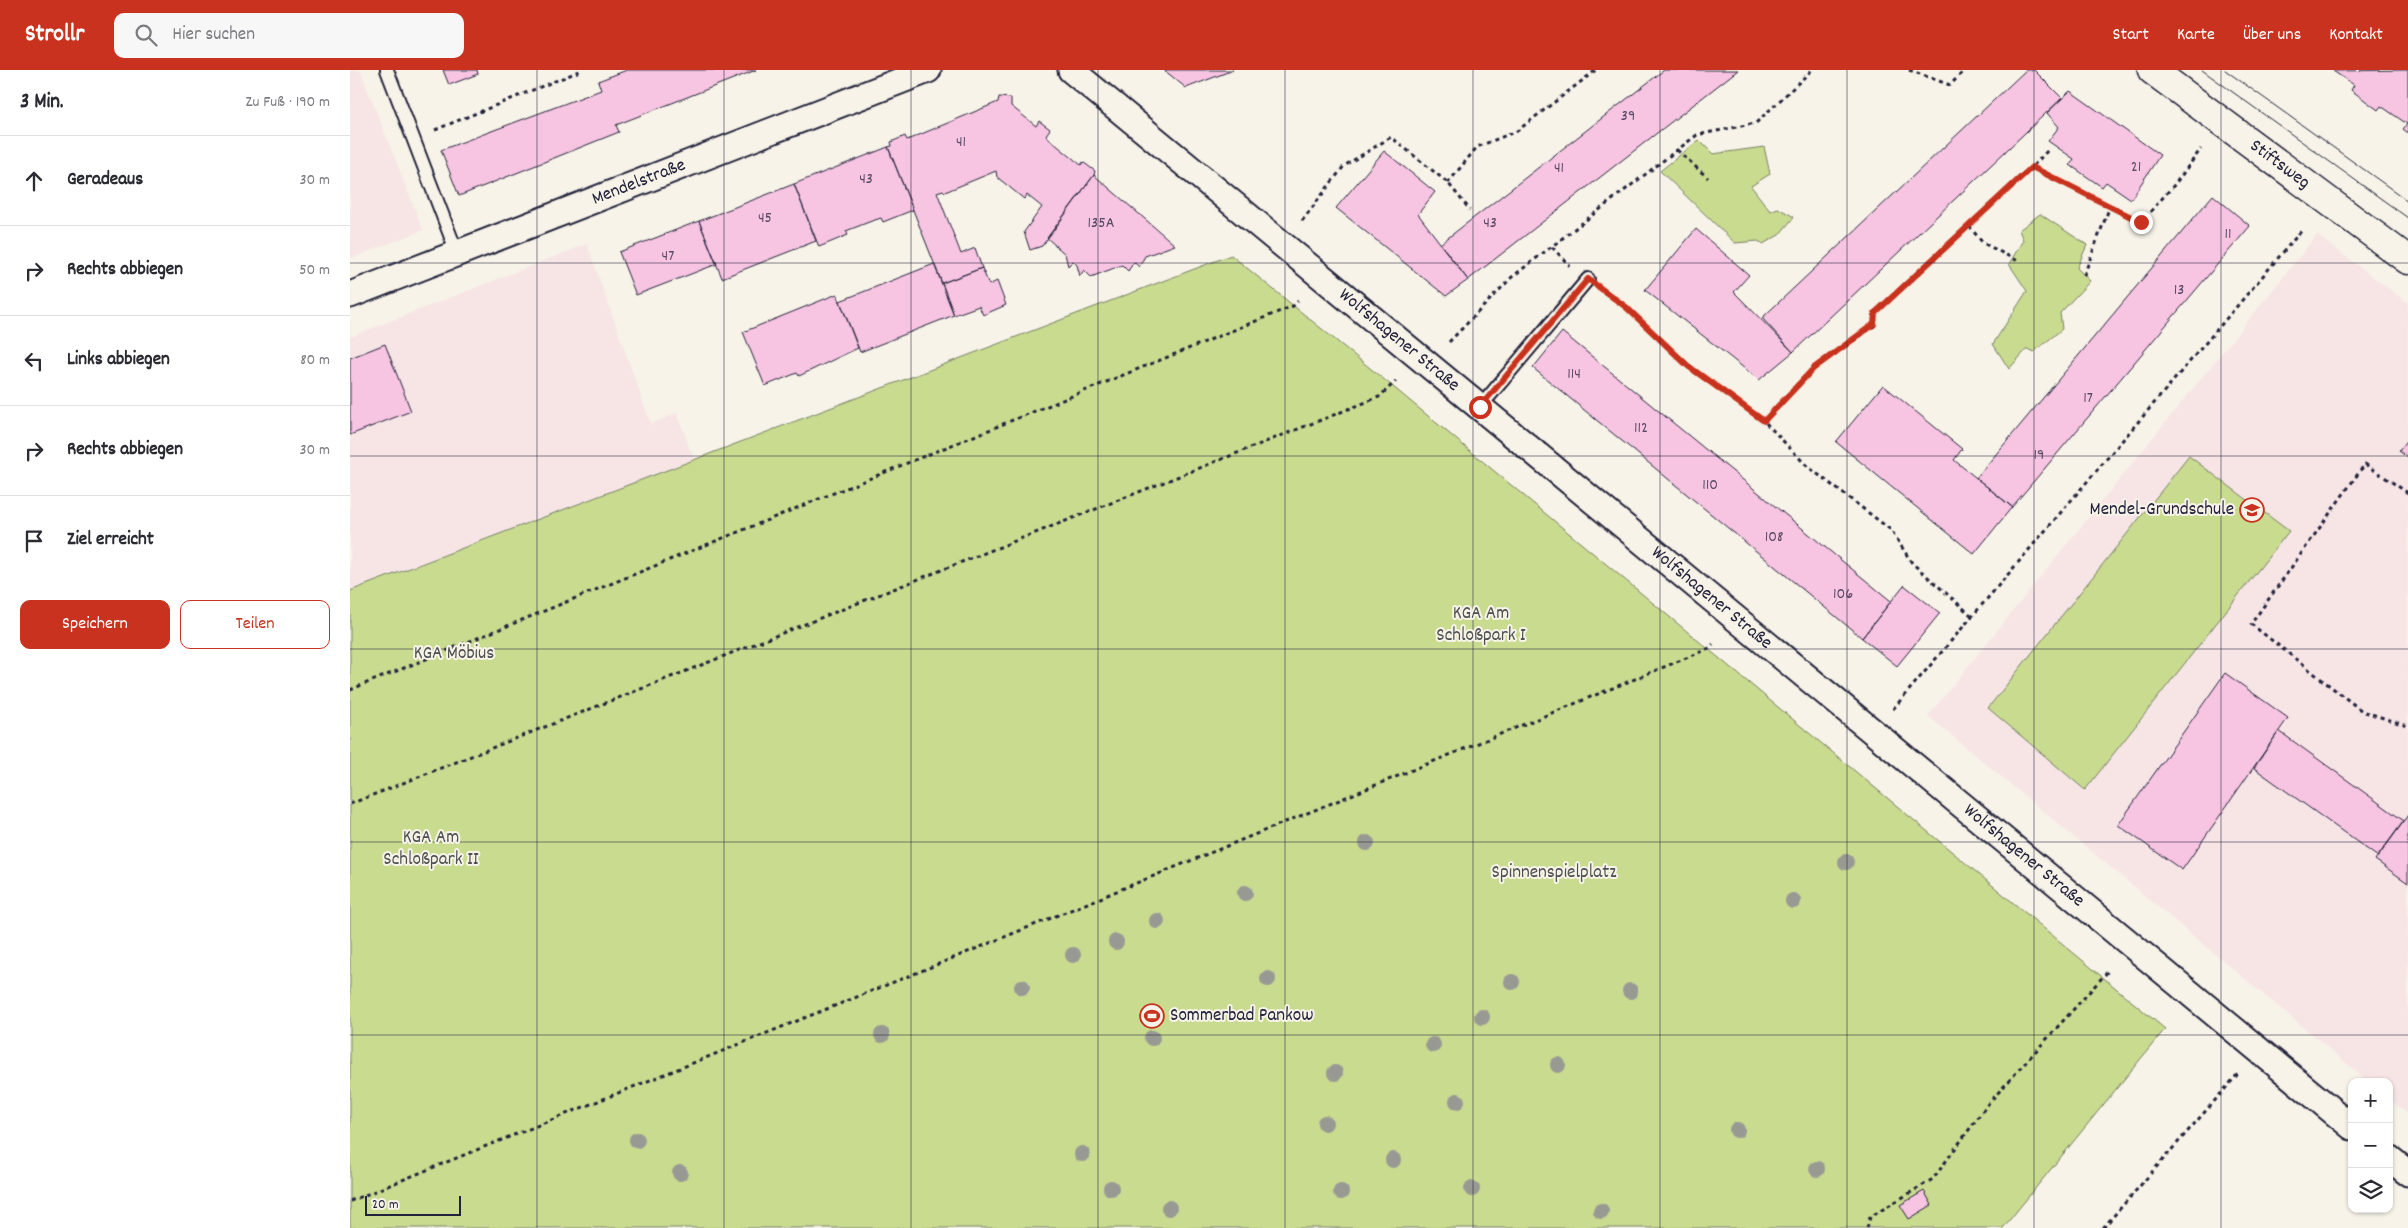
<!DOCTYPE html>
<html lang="de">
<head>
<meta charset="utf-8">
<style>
	:root { --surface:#fff; --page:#f7f7f7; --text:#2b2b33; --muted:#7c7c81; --line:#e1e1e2; --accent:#c8321e }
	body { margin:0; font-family:Dekko,sans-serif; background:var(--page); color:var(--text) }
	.controls { position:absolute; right:15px; bottom:15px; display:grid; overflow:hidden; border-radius:10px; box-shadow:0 1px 4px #0004 }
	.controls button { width:45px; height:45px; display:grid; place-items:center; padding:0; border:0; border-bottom:1px solid var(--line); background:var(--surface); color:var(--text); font:25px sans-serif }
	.scale { position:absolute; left:15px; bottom:12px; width:96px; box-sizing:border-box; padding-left:5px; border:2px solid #22223b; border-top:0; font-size:14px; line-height:18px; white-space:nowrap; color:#22223b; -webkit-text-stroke:4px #f7f3e8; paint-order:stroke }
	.stop { position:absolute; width:15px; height:15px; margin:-11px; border:4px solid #c8321e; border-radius:50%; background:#fff }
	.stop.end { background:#c8321e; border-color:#fff; box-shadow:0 1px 5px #0008 }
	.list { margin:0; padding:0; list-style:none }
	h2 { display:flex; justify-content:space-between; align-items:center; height:65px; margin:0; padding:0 20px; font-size:21px }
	h2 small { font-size:16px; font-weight:400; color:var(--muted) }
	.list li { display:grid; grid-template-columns:32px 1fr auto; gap:15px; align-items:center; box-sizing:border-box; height:90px; padding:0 20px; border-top:1px solid var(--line) }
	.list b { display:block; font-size:19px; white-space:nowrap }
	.list em { font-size:16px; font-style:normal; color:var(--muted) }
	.actions { display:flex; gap:10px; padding:15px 20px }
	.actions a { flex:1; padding:11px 0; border:1px solid var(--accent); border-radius:10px; text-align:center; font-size:18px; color:var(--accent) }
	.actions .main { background:var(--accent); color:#fff }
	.icon { flex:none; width:28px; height:28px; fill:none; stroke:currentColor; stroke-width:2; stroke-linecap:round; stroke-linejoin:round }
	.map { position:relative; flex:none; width:2058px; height:1158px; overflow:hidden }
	header { display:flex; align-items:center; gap:30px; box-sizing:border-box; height:70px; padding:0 25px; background:var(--accent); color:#fff }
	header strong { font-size:24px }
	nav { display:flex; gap:28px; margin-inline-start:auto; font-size:18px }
	.search { width:350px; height:45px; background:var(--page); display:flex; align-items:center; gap:12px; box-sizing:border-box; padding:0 18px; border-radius:10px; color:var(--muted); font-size:19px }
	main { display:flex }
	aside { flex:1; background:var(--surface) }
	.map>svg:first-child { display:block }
	.built { fill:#f7e5e6 }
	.green { fill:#c9db8f; stroke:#767e65 }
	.building { fill:#f7c4e2; stroke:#22223b }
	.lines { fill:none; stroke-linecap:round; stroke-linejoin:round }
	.lane-casing { stroke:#22223b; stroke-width:16 }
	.street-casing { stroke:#22223b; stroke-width:29 }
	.secondary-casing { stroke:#22223b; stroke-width:31 }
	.path { stroke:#22223b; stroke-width:3; stroke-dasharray:4 4; stroke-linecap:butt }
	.lane { stroke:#f7f3e8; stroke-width:12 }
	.street { stroke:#f7f3e8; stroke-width:25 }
	.secondary { stroke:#f7f3e8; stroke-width:28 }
	.tram { stroke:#22223b; stroke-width:1 }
	.tree { fill:#999994 }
	.route { stroke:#c8321e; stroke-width:6 }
	.grid { fill:none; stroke:#22223b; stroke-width:1; stroke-opacity:0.55 }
	.labels { text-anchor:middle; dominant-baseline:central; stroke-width:4; stroke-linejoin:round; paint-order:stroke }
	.number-label { font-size:16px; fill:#574a65 }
	.street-label { font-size:19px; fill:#22223b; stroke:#f7f3e8 }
	.poi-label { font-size:19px; fill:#22223b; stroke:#f7f3e8; text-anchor:end }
	.park-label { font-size:19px; fill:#4c5050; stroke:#f7f3e8 }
</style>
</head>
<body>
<header>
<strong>Strollr</strong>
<div class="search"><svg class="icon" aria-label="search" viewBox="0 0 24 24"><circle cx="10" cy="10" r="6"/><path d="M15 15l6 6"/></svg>Hier suchen</div>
<nav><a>Start</a><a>Karte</a><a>Über uns</a><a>Kontakt</a></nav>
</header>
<main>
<aside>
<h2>3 Min.<small>Zu Fuß · 190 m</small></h2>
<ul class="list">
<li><svg class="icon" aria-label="ahead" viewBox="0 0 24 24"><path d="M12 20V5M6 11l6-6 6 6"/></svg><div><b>Geradeaus</b></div><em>30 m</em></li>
<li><svg class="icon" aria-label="right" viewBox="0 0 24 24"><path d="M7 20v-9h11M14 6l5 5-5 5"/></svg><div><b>Rechts abbiegen</b></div><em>50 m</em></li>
<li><svg class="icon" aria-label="left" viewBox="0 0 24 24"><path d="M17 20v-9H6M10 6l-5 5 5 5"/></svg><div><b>Links abbiegen</b></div><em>80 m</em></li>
<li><svg class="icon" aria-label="right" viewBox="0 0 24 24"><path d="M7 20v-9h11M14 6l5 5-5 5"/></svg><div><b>Rechts abbiegen</b></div><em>30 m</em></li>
<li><svg class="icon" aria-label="arrive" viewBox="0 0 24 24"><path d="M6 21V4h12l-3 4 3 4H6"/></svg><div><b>Ziel erreicht</b></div></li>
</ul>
<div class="actions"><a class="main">Speichern</a><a>Teilen</a></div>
</aside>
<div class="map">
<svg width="2058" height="1158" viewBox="0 0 2058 1158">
	<rect width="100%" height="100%" fill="#f7f3e8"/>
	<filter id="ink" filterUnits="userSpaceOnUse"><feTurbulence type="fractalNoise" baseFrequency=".02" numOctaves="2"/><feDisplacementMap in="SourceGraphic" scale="10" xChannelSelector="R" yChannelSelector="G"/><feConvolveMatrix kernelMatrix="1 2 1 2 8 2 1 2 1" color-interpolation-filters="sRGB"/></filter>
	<g filter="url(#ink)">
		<path class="built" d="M 0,0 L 10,0 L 73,160 L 0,189 Z
			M 1967,165 L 2058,233 L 2058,1044 L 2039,1029 L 2039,1012 L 2019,1012 L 1578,646 Z
			M 237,174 L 301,354 L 327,343 L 344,390 L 0,521 L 0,267 Z"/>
		<path class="green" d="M 1349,70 L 1363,84 L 1414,77 L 1420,104 L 1401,116 L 1420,141 L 1428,138 L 1444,147 L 1429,165 L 1413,174 L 1408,171 L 1385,173 L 1310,101 Z
			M 1690,144 L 1737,175 L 1727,198 L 1740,211 L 1710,243 L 1712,259 L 1684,282 L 1677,279 L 1659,299 L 1643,274 L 1677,221 L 1659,194 L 1673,170 L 1669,160 Z
			M 881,185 L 1042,316 L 1815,959 L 1653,1158 L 0,1158 L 0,521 Z
			M 1839,386 L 1939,461 L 1735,720 L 1638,638 Z"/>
		<path class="building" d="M 93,0 L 127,0 L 128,4 L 99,15 Z
			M 277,0 L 406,0 L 266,55 L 269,62 L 109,126 L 91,80 L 251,20 L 248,11 Z
			M 814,0 L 883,0 L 836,18 Z
			M 1314,0 L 1388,0 L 1118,210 L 1090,174 Z
			M 1676,0 L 1684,0 L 1712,28 L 1443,282 L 1412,248 Z
			M 2058,0 L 2058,63 L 2053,59 L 2057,54 L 2031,36 L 2028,40 L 2001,20 L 2004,15 L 1983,1 Z
			M 1720,21 L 1810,85 L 1781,129 L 1756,112 L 1752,117 L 1720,95 L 1724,89 L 1698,71 L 1709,57 L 1697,43 Z
			M 649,27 L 661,28 L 661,36 L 686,56 L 689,51 L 700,59 L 696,65 L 699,69 L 731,95 L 733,92 L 745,101 L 744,105 L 692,176 L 680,180 L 674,162 L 692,137 L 677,125 L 674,129 L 647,107 L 646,101 L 595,122 L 593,120 L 587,122 L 611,184 L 625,178 L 632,198 L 592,213 L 538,77 L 542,76 L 541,72 L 555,66 L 557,70 L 648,32 Z
			M 538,77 L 563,140 L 533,152 L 531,148 L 519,152 L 496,161 L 498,165 L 469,177 L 444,114 Z
			M 1034,81 L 1085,122 L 1068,144 L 1118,210 L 1096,226 L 986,138 Z
			M 744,105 L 825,175 L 795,186 L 789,197 L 784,192 L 778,201 L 772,195 L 741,207 L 734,200 L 730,206 L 727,195 L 723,191 L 718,196 L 715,184 L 697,168 Z
			M 444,114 L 466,171 L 372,208 L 349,151 Z
			M 1863,125 L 1900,156 L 1662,437 L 1626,408 Z
			M 349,151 L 367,194 L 286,225 L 269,182 Z
			M 1346,159 L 1399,205 L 1384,222 L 1443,282 L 1409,310 L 1295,220 Z
			M 584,194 L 604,245 L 510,282 L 490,231 Z
			M 632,198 L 639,215 L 647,211 L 656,235 L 633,245 L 629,236 L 604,245 L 592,213 Z
			M 487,224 L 508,278 L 449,306 L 447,303 L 415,316 L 393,262 Z
			M 1212,262 L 1541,531 L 1512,568 L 1183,298 Z
			M 35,274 L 61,341 L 0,365 L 0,288 Z
			M 1533,315 L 1612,379 L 1604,390 L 1662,437 L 1624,484 L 1486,372 Z
			M 2058,369 L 2058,388 L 2049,381 Z
			M 1554,515 L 1590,543 L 1547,596 L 1512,568 Z
			M 1875,603 L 1938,648 L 1832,800 L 1768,755 Z
			M 1929,661 L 2054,751 L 2028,787 L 1904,698 Z
			M 2058,745 L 2058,813 L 2025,790 Z
			M 1574,1121 L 1582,1135 L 1559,1149 L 1550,1135 Z"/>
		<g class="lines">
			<g class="lane-casing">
				<path id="lane" d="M 37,0 L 107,183
					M 1130,337 L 1238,209"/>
			</g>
			<g class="street-casing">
				<g id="street">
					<path id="s1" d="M 721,0 L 2002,1057"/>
					<path id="s2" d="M 0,225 L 578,0"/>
					<path d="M 2039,1088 L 2058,1103"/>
				</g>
			</g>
			<g class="secondary-casing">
				<g id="secondary">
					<path id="s3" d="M 1802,0 L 2058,190"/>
				</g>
			</g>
			<path class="path" d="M 1559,0 L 1600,15 L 1615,0
				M 85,60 L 232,0
				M 1327,80 L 1358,108
				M 1682,97 L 1791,152 L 1825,114 L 1851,79
				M 1098,113 L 1127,77 L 1167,61 L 1246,0
				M 952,151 L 994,96 L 1041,67 L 1098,113 L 1120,140
				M 1619,156 L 1633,173 L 1668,191
				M 1202,177 L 1220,196
				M 1734,205 L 1760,136
				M 1255,222 L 1276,237 L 1338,296 L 1414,351 L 1457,396 L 1541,460 L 1562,493 L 1622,546
				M 1099,272 L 1162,207 L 1327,80 L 1347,65 L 1406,53 L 1462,0
				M 1414,351 L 1464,298 L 1525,255 L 1525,243 L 1682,97 L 1699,79
				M 2058,423 L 2015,394 L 1901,554 L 2012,641 L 2058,656
				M 0,620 L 943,236 L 948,231
				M 1543,639 L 1952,160
				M 0,734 L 1029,327 L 1046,311
				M 0,1131 L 596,891 L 1358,579 L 1363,574
				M 1517,1158 L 1520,1147 L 1583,1109 L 1637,1035 L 1760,899
				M 1753,1158 L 1888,1004"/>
			<use href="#lane" class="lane"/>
			<use href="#street" class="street"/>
			<use href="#secondary" class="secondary"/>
			<path class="tram" d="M 1852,0 L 2058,148
				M 1875,0 L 2058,131"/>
		</g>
		<g class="tree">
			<circle cx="1017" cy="773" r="8"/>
			<circle cx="1496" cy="792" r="8"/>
			<circle cx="895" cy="823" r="8"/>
			<circle cx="1443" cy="831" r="8"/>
			<circle cx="807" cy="851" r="8"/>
			<circle cx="766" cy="872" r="8"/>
			<circle cx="723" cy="885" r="8"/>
			<circle cx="918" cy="909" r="8"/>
			<circle cx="1162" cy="912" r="8"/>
			<circle cx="672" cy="917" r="8"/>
			<circle cx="1280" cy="921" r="8"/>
			<circle cx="1132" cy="947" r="8"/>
			<circle cx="532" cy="965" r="8"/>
			<circle cx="802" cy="968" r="8"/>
			<circle cx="1083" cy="975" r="8"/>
			<circle cx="1208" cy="995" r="8"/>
			<circle cx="985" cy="1003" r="8"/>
			<circle cx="1107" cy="1031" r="8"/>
			<circle cx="975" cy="1053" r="8"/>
			<circle cx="1387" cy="1060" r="8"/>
			<circle cx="287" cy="1070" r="8"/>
			<circle cx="732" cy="1084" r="8"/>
			<circle cx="1043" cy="1090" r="8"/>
			<circle cx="1467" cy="1099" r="8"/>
			<circle cx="330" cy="1103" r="8"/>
			<circle cx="761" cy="1118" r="8"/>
			<circle cx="1122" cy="1119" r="8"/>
			<circle cx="991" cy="1122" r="8"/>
			<circle cx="819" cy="1138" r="8"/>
			<circle cx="1251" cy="1141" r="8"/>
		</g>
	</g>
	<g class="lines" filter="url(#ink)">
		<path class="route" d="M 1130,337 L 1238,209 L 1276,237 L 1338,296 L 1414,351 L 1464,298 L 1524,254 L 1525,243 L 1682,97 L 1791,152"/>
	</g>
	<path class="grid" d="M 187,0 L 187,1158M 374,0 L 374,1158M 561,0 L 561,1158M 748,0 L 748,1158M 935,0 L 935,1158M 1123,0 L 1123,1158M 1310,0 L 1310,1158M 1497,0 L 1497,1158M 1684,0 L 1684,1158M 1871,0 L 1871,1158M 0,193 L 2058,193M 0,386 L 2058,386M 0,579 L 2058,579M 0,772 L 2058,772M 0,965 L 2058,965"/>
	<defs>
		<g id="school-ring" transform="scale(1.25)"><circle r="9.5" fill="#f7f3e8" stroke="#c8321e" stroke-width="1.5"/><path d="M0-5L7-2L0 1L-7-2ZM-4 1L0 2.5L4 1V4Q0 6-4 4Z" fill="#c8321e"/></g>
		<g id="stadium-ring" transform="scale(1.25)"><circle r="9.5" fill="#f7f3e8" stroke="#c8321e" stroke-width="1.5"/><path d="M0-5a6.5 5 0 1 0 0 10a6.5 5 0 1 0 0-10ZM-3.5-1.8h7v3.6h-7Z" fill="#c8321e"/></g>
	</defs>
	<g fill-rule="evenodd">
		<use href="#school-ring" x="1902" y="440"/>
		<use href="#stadium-ring" x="802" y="946"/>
	</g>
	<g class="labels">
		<g class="number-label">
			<text x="1278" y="46">39</text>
			<text x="611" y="72">41</text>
			<text x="1786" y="97">21</text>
			<text x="1209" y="98">41</text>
			<text x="516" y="109">43</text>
			<text x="415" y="148">45</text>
			<text x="751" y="153">135A</text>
			<text x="1140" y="153">43</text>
			<text x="1878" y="164">11</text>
			<text x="318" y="186">47</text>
			<text x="1829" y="220">13</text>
			<text x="1224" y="304">114</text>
			<text x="1738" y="328">17</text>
			<text x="1291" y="358">112</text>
			<text x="1689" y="385">19</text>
			<text x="1360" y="415">110</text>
			<text x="1424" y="467">108</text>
			<text x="1493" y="524">106</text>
		</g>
		<g class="street-label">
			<text stroke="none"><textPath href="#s3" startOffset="159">Stiftsweg</textPath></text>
			<text stroke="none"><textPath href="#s2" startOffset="310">Mendelstraße</textPath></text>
			<text stroke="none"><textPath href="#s1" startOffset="425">Wolfshagener Straße</textPath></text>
			<text stroke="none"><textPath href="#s1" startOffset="830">Wolfshagener Straße</textPath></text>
			<text stroke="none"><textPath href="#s1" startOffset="1235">Wolfshagener Straße</textPath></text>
		</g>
		<g class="poi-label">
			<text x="1884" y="440">Mendel-Grundschule</text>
			<text x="820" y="946" text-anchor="start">Sommerbad Pankow</text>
		</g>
		<g class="park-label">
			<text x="1131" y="544">KGA Am<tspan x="1131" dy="22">Schloßpark I</tspan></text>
			<text x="104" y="584">KGA Möbius</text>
			<text x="81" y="768">KGA Am<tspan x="81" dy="22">Schloßpark II</tspan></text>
			<text x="1204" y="803">Spinnenspielplatz</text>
		</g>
	</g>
</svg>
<div class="controls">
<button>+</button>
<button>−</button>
<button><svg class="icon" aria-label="layers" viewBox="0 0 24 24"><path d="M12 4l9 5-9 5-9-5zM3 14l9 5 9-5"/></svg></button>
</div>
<div class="scale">20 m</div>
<div class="stop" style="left:1130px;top:337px"></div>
<div class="stop end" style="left:1791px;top:152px"></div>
</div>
</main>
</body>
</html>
